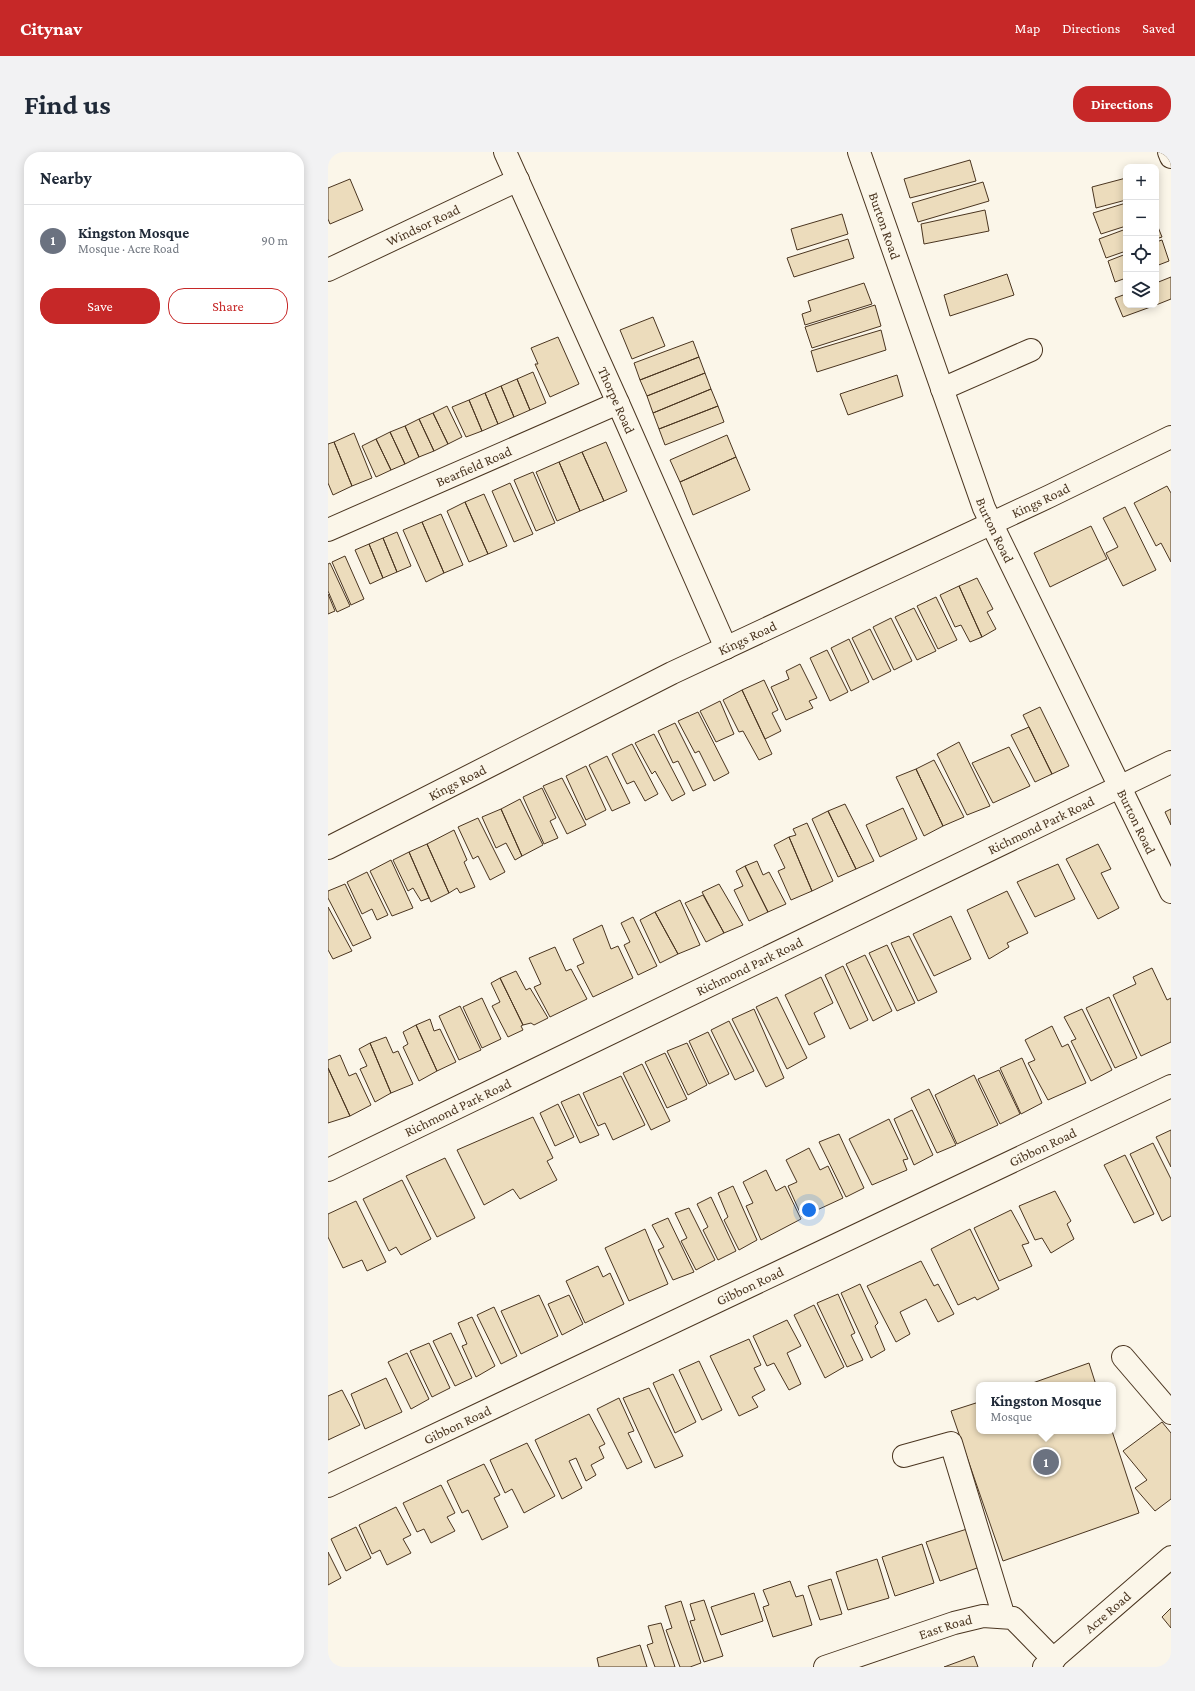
<!DOCTYPE html>
<html lang="en">
<head>
<meta charset="utf-8">
<style>
	:root { --surface:#fff; --page:#f2f2f3; --text:#1f2937; --muted:#747a83; --line:#e0e1e3; --accent:#c62828 }
	body { margin:0; font-family:"Crimson Pro",serif; background:var(--page); color:var(--text) }
	.controls { position:absolute; right:12px; top:12px; display:grid; overflow:hidden; border-radius:8px; box-shadow:0 2px 10px #0003 }
	.controls button { width:36px; height:36px; display:grid; place-items:center; padding:0; border:0; border-bottom:1px solid var(--line); background:var(--surface); color:var(--text); font:20px sans-serif }
	.you { position:absolute; left:481px; top:1058px; width:14px; height:14px; margin:-10px; border:3px solid #fff; border-radius:50%; background:#1a73e8; box-shadow:0 0 0 6px #1a73e833 }
	.badge { display:grid; place-items:center; width:26px; height:26px; border-radius:50%; background:var(--accent); color:#fff; font-size:13px; font-weight:700 }
	.pin { position:absolute; translate:-50% -50%; border:2px solid #fff; box-shadow:0 1px 4px #0006 }
	.popup { position:absolute; left:648px; top:1230px; width:140px; height:52px; box-sizing:border-box; display:grid; place-content:center; border-radius:8px; background:var(--surface); filter:drop-shadow(0 1px 3px #0005); font-size:13px; white-space:nowrap; color:var(--muted) }
	.popup b { font-size:15px; color:var(--text) }
	.popup::after { content:''; position:absolute; left:50%; top:100%; margin-left:-8px; border:8px solid transparent; border-top-color:var(--surface) }
	.list { margin:0; padding:0; list-style:none }
	h2 { display:flex; justify-content:space-between; align-items:center; height:52px; margin:0; padding:0 16px; font-size:17px }
	h2 small { font-size:13px; font-weight:400; color:var(--muted) }
	.list li { display:grid; grid-template-columns:26px 1fr auto; gap:12px; align-items:center; box-sizing:border-box; height:72px; padding:0 16px; border-top:1px solid var(--line) }
	.list b { display:block; font-size:15px; white-space:nowrap }
	.list p { margin:0; font-size:13px; white-space:nowrap; color:var(--muted) }
	.list em { font-size:13px; font-style:normal; color:var(--muted) }
	.actions { display:flex; gap:8px; padding:12px 16px }
	.actions a { flex:1; padding:9px 0; border:1px solid var(--accent); border-radius:16px; text-align:center; font-size:14px; color:var(--accent) }
	.actions .main { background:var(--accent); color:#fff }
	.icon { flex:none; width:22px; height:22px; fill:none; stroke:currentColor; stroke-width:2; stroke-linecap:round; stroke-linejoin:round }
	.map { position:relative; flex:none; width:843px; height:1515px; overflow:hidden; border-radius:16px }
	header { display:flex; align-items:center; gap:24px; box-sizing:border-box; height:56px; padding:0 20px; background:var(--accent); color:#fff }
	header strong { font-size:19px }
	nav { display:flex; gap:22px; margin-inline-start:auto; font-size:14px }
	.intro { display:flex; align-items:center; justify-content:space-between; box-sizing:border-box; height:96px; padding:0 24px }
	h1 { margin:0; font-size:28px }
	.button { padding:10px 18px; border-radius:16px; background:var(--accent); color:#fff; font-size:14px; font-weight:700 }
	main { display:flex; gap:24px; padding:0 24px }
	aside { flex:1; background:var(--surface); border-radius:16px; box-shadow:0 2px 10px #0003 }
	.map>svg:first-child { display:block }
	.building { fill:#ecdcbc; stroke:#4a3520 }
	.lines { fill:none; stroke-linecap:round; stroke-linejoin:round }
	.minor-casing { stroke:#4a3520; stroke-width:24 }
	.minor { stroke:#fbf6e9; stroke-width:22 }
	.labels { text-anchor:middle; dominant-baseline:central; stroke-width:3; stroke-linejoin:round; paint-order:stroke }
	.street-label { font-size:14px; fill:#4a3520; stroke:#fbf6e9 }
</style>
</head>
<body>
<header>
<strong>Citynav</strong>
<nav><a>Map</a><a>Directions</a><a>Saved</a></nav>
</header>
<div class="intro"><h1>Find us</h1><a class="button">Directions</a></div>
<main>
<aside>
<h2>Nearby<small></small></h2>
<ul class="list">
<li><span class="badge" style="background:#6b7280">1</span><div><b>Kingston Mosque</b><p>Mosque · Acre Road</p></div><em>90 m</em></li>
</ul>
<div class="actions"><a class="main">Save</a><a>Share</a></div>
</aside>
<div class="map">
<svg width="843" height="1515" viewBox="0 0 843 1515">
	<rect width="100%" height="100%" fill="#fbf6e9"/>
	<path class="building" d="M 642,8 L 648,29 L 582,46 L 576,27 Z
		M 798,26 L 798,48 L 768,56 L 764,35 Z
		M 22,27 L 35,58 L 2,72 L 0,67 L 0,36 Z
		M 655,30 L 661,49 L 590,70 L 584,51 Z
		M 798,51 L 798,74 L 773,82 L 765,61 Z
		M 657,58 L 661,79 L 596,92 L 593,72 Z
		M 514,62 L 520,82 L 469,98 L 463,77 Z
		M 828,70 L 834,85 L 828,87 Z
		M 798,77 L 798,99 L 778,106 L 771,87 Z
		M 520,87 L 526,106 L 466,125 L 459,106 Z
		M 834,88 L 841,109 L 828,114 L 828,90 Z
		M 798,102 L 798,126 L 787,130 L 780,109 Z
		M 679,122 L 686,143 L 622,164 L 616,143 Z
		M 843,125 L 843,147 L 828,153 L 828,131 Z
		M 536,131 L 544,152 L 477,173 L 474,162 L 483,159 L 480,149 Z
		M 798,142 L 798,153 L 828,153 L 795,165 L 787,146 Z
		M 547,153 L 553,174 L 484,196 L 477,175 Z
		M 325,165 L 337,194 L 304,207 L 292,178 Z
		M 553,178 L 558,198 L 489,220 L 483,199 Z
		M 230,185 L 251,232 L 222,245 L 207,212 L 210,212 L 203,196 Z
		M 365,189 L 371,205 L 312,228 L 306,211 Z
		M 371,205 L 377,221 L 319,244 L 312,228 Z
		M 205,220 L 218,251 L 202,258 L 189,227 Z
		M 377,221 L 383,237 L 325,261 L 319,244 Z
		M 569,223 L 575,244 L 520,263 L 512,242 Z
		M 189,227 L 202,258 L 186,265 L 173,234 Z
		M 173,234 L 186,265 L 170,272 L 157,241 Z
		M 383,237 L 390,254 L 331,277 L 325,261 Z
		M 157,241 L 170,272 L 154,279 L 141,248 Z
		M 141,248 L 154,279 L 138,285 L 124,255 Z
		M 119,254 L 134,285 L 120,292 L 105,261 Z
		M 390,254 L 396,270 L 337,293 L 331,277 Z
		M 105,261 L 120,292 L 106,299 L 91,267 Z
		M 91,267 L 106,299 L 91,305 L 77,274 Z
		M 77,274 L 91,305 L 77,312 L 62,280 Z
		M 62,280 L 77,312 L 63,318 L 48,287 Z
		M 26,281 L 44,326 L 24,334 L 6,290 Z
		M 399,283 L 408,305 L 352,330 L 342,308 Z
		M 48,287 L 63,318 L 48,325 L 34,294 Z
		M 6,290 L 24,334 L 5,343 L 0,331 L 0,292 Z
		M 278,290 L 299,339 L 276,349 L 254,300 Z
		M 254,300 L 276,349 L 252,359 L 231,310 Z
		M 408,305 L 422,338 L 365,363 L 352,330 Z
		M 231,310 L 252,359 L 229,369 L 208,320 Z
		M 205,320 L 227,371 L 208,379 L 186,328 Z
		M 182,331 L 205,382 L 186,390 L 164,339 Z
		M 839,334 L 843,341 L 843,410 L 833,391 L 828,394 L 806,351 Z
		M 156,342 L 179,394 L 160,402 L 137,350 Z
		M 137,350 L 160,402 L 141,410 L 119,359 Z
		M 797,355 L 828,418 L 795,434 L 778,401 L 790,395 L 775,366 Z
		M 113,362 L 135,413 L 116,421 L 94,370 Z
		M 94,370 L 116,421 L 98,430 L 75,378 Z
		M 763,374 L 779,407 L 722,435 L 706,401 Z
		M 69,380 L 83,414 L 69,420 L 55,386 Z
		M 55,386 L 69,420 L 55,426 L 41,392 Z
		M 41,392 L 55,426 L 42,432 L 27,398 Z
		M 17,404 L 36,447 L 23,453 L 4,410 Z
		M 2,411 L 22,454 L 9,460 L 0,439 L 0,412 Z
		M 649,426 L 665,457 L 659,460 L 668,477 L 654,485 L 631,434 Z
		M 631,434 L 654,485 L 642,490 L 633,473 L 627,475 L 612,443 Z
		M 0,442 L 7,459 L 0,462 Z
		M 608,445 L 629,488 L 610,497 L 589,454 Z
		M 586,456 L 608,499 L 589,508 L 567,465 Z
		M 563,466 L 584,509 L 566,518 L 545,475 Z
		M 542,477 L 563,519 L 545,528 L 524,486 Z
		M 521,487 L 541,530 L 523,539 L 503,496 Z
		M 499,498 L 520,540 L 502,549 L 482,506 Z
		M 472,512 L 489,546 L 481,549 L 485,556 L 458,568 L 443,535 L 461,527 L 458,519 Z
		M 436,528 L 450,558 L 444,561 L 453,579 L 437,587 L 414,538 Z
		M 414,538 L 444,602 L 431,608 L 415,579 L 411,580 L 395,548 Z
		M 392,549 L 406,582 L 388,590 L 372,559 Z
		M 712,555 L 741,614 L 724,622 L 695,563 Z
		M 370,560 L 401,621 L 386,629 L 371,599 L 367,601 L 350,569 Z
		M 347,571 L 378,633 L 365,639 L 350,609 L 345,611 L 330,579 Z
		M 701,575 L 724,622 L 707,630 L 683,583 Z
		M 326,582 L 357,642 L 344,649 L 327,619 L 324,622 L 307,591 Z
		M 631,590 L 662,654 L 639,663 L 609,602 Z
		M 304,592 L 330,642 L 317,649 L 306,629 L 299,632 L 284,602 Z
		M 681,595 L 702,634 L 665,651 L 644,611 Z
		M 279,604 L 302,651 L 284,659 L 261,613 Z
		M 606,608 L 636,665 L 615,674 L 588,617 Z
		M 258,614 L 278,658 L 258,668 L 238,624 Z
		M 588,617 L 615,674 L 596,684 L 568,625 Z
		M 234,626 L 258,673 L 239,682 L 215,634 Z
		M 214,636 L 228,666 L 222,669 L 230,686 L 216,692 L 195,645 Z
		M 192,647 L 215,693 L 194,704 L 173,657 Z
		M 517,652 L 546,709 L 528,717 L 500,659 Z
		M 575,656 L 589,687 L 552,705 L 538,673 Z
		M 173,657 L 194,704 L 187,708 L 178,691 L 168,696 L 154,665 Z
		M 843,657 L 843,673 L 837,660 Z
		M 500,659 L 528,717 L 510,725 L 484,667 Z
		M 150,666 L 177,720 L 162,728 L 150,704 L 145,707 L 130,675 Z
		M 479,671 L 505,729 L 484,739 L 461,685 L 468,683 L 465,677 Z
		M 126,678 L 139,708 L 136,710 L 147,735 L 132,741 L 129,736 L 121,741 L 99,692 Z
		M 461,685 L 484,739 L 463,748 L 450,719 L 457,716 L 446,693 Z
		M 99,692 L 121,741 L 103,750 L 81,700 Z
		M 770,692 L 783,717 L 773,721 L 791,756 L 770,767 L 738,707 Z
		M 81,700 L 101,746 L 93,749 L 85,736 L 80,739 L 65,708 Z
		M 63,708 L 85,756 L 64,764 L 42,719 Z
		M 429,709 L 435,723 L 441,720 L 458,752 L 440,760 L 417,714 Z
		M 730,712 L 747,747 L 707,765 L 689,730 Z
		M 417,714 L 440,760 L 421,769 L 406,738 L 415,734 L 408,719 Z
		M 39,720 L 60,763 L 49,768 L 44,757 L 34,762 L 19,730 Z
		M 17,732 L 43,786 L 25,794 L 0,746 L 0,739 Z
		M 391,732 L 415,773 L 396,781 L 374,740 Z
		M 679,739 L 700,781 L 679,791 L 681,795 L 661,807 L 639,758 Z
		M 375,743 L 396,781 L 378,790 L 357,751 Z
		M 352,748 L 372,793 L 350,802 L 327,760 Z
		M 0,755 L 24,799 L 5,807 L 0,798 Z
		M 327,760 L 350,802 L 332,811 L 312,768 Z
		M 623,764 L 643,807 L 606,824 L 585,782 Z
		M 305,765 L 329,814 L 310,823 L 296,793 L 302,790 L 293,771 Z
		M 274,773 L 283,797 L 290,794 L 305,826 L 265,845 L 249,814 L 256,811 L 245,787 Z
		M 581,784 L 609,840 L 590,849 L 563,791 Z
		M 559,793 L 587,851 L 569,859 L 541,801 Z
		M 227,795 L 238,819 L 243,817 L 259,847 L 222,865 L 206,835 L 213,832 L 201,806 Z
		M 537,803 L 564,859 L 545,869 L 518,812 Z
		M 515,814 L 540,868 L 522,877 L 497,823 Z
		M 824,816 L 839,848 L 843,846 L 843,890 L 813,904 L 785,843 L 808,832 L 805,825 Z
		M 188,819 L 198,838 L 202,836 L 220,866 L 206,873 L 203,871 L 195,873 L 172,826 Z
		M 493,825 L 505,851 L 486,861 L 497,885 L 481,893 L 457,843 Z
		M 172,826 L 195,873 L 193,874 L 195,878 L 180,885 L 164,854 L 172,850 L 163,831 Z
		M 449,845 L 479,906 L 459,917 L 428,855 Z
		M 781,845 L 809,906 L 787,916 L 758,856 Z
		M 154,846 L 173,887 L 154,896 L 135,855 Z
		M 132,854 L 153,898 L 131,908 L 111,864 Z
		M 426,857 L 456,926 L 438,935 L 404,867 Z
		M 754,857 L 784,918 L 763,929 L 743,889 L 748,887 L 736,865 Z
		M 102,867 L 106,879 L 112,877 L 128,910 L 109,919 L 88,873 Z
		M 401,869 L 426,919 L 407,928 L 383,878 Z
		M 88,873 L 109,919 L 91,929 L 75,895 L 80,892 L 75,880 Z
		M 724,874 L 734,895 L 740,892 L 758,931 L 720,948 L 700,911 L 707,908 L 697,888 Z
		M 380,880 L 401,922 L 381,932 L 361,889 Z
		M 58,885 L 65,901 L 70,899 L 85,932 L 63,941 L 42,891 Z
		M 42,891 L 63,941 L 47,950 L 32,917 L 39,914 L 31,897 Z
		M 359,891 L 379,933 L 360,943 L 339,899 Z
		M 337,901 L 359,947 L 339,956 L 317,910 Z
		M 12,903 L 21,924 L 28,921 L 43,953 L 22,964 L 0,916 L 0,908 Z
		M 694,906 L 714,951 L 693,962 L 672,916 Z
		M 314,912 L 342,969 L 323,978 L 295,921 Z
		M 0,916 L 22,964 L 0,971 Z
		M 671,918 L 692,962 L 672,972 L 650,927 Z
		M 646,923 L 670,973 L 629,992 L 607,943 Z
		M 293,924 L 317,973 L 285,988 L 277,971 L 270,974 L 255,941 Z
		M 601,937 L 628,993 L 609,1001 L 583,946 Z
		M 251,942 L 271,983 L 252,991 L 233,950 Z
		M 230,952 L 246,985 L 227,994 L 212,961 Z
		M 584,958 L 605,1003 L 586,1013 L 566,967 Z
		M 205,965 L 225,1006 L 219,1009 L 229,1028 L 192,1047 L 185,1037 L 156,1053 L 129,998 Z
		M 561,967 L 580,1007 L 575,1008 L 579,1018 L 544,1033 L 521,987 Z
		M 843,978 L 843,1015 L 828,985 Z
		M 511,982 L 536,1036 L 518,1045 L 491,990 Z
		M 825,991 L 843,1027 L 843,1064 L 834,1069 L 802,1002 Z
		M 481,996 L 492,1018 L 500,1014 L 515,1046 L 474,1065 L 460,1034 L 469,1030 L 458,1008 Z
		M 797,1003 L 826,1062 L 806,1071 L 776,1013 Z
		M 117,1006 L 147,1066 L 109,1085 L 78,1024 Z
		M 438,1018 L 448,1039 L 457,1034 L 473,1067 L 433,1088 L 418,1054 L 425,1051 L 415,1030 Z
		M 74,1028 L 103,1087 L 73,1103 L 68,1095 L 61,1099 L 35,1047 Z
		M 405,1034 L 429,1088 L 411,1098 L 396,1068 L 400,1065 L 390,1041 Z
		M 727,1039 L 743,1069 L 739,1072 L 746,1087 L 723,1101 L 714,1086 L 707,1088 L 691,1054 Z
		M 383,1045 L 408,1099 L 390,1108 L 375,1078 L 380,1075 L 369,1052 Z
		M 28,1049 L 58,1110 L 39,1119 L 34,1108 L 15,1116 L 0,1085 L 0,1062 Z
		M 361,1056 L 387,1108 L 368,1118 L 353,1089 L 359,1086 L 347,1061 Z
		M 683,1058 L 701,1091 L 694,1093 L 704,1114 L 671,1129 L 646,1076 Z
		M 340,1066 L 366,1120 L 345,1128 L 330,1098 L 336,1095 L 324,1073 Z
		M 317,1077 L 340,1132 L 301,1149 L 277,1096 Z
		M 642,1077 L 671,1137 L 649,1148 L 647,1145 L 630,1153 L 603,1097 Z
		M 593,1109 L 606,1134 L 610,1132 L 626,1162 L 610,1170 L 598,1147 L 572,1160 L 582,1182 L 568,1190 L 539,1134 Z
		M 270,1114 L 275,1125 L 282,1121 L 296,1152 L 257,1171 L 238,1129 Z
		M 532,1132 L 550,1171 L 547,1174 L 557,1198 L 543,1206 L 513,1141 Z
		M 510,1142 L 527,1181 L 523,1183 L 535,1208 L 519,1215 L 489,1151 Z
		M 211,1143 L 230,1184 L 193,1202 L 173,1159 Z
		M 241,1143 L 255,1172 L 234,1183 L 220,1152 Z
		M 486,1153 L 516,1215 L 497,1226 L 466,1163 Z
		M 166,1155 L 189,1204 L 173,1212 L 149,1163 Z
		M 144,1165 L 167,1214 L 148,1225 L 134,1194 L 139,1192 L 130,1171 Z
		M 459,1168 L 473,1194 L 459,1201 L 473,1232 L 461,1238 L 446,1211 L 439,1214 L 425,1184 Z
		M 123,1181 L 144,1226 L 127,1234 L 105,1189 Z
		M 421,1187 L 433,1213 L 426,1216 L 437,1238 L 424,1245 L 430,1255 L 411,1264 L 382,1204 Z
		M 101,1191 L 122,1236 L 104,1245 L 82,1199 Z
		M 79,1201 L 101,1247 L 83,1257 L 60,1210 Z
		M 371,1209 L 394,1258 L 374,1268 L 351,1218 Z
		M 761,1211 L 768,1233 L 699,1233 Z
		M 345,1222 L 368,1270 L 347,1281 L 325,1231 Z
		M 58,1226 L 74,1260 L 37,1277 L 23,1242 Z
		M 321,1236 L 355,1304 L 327,1316 L 295,1246 Z
		M 14,1238 L 32,1273 L 0,1288 L 0,1244 Z
		M 291,1246 L 306,1279 L 300,1281 L 314,1310 L 299,1317 L 269,1257 Z
		M 651,1250 L 651,1279 L 784,1279 L 811,1361 L 675,1409 L 623,1259 Z
		M 261,1262 L 277,1292 L 271,1295 L 276,1306 L 263,1313 L 268,1323 L 258,1329 L 248,1306 L 241,1309 L 254,1336 L 234,1347 L 207,1288 Z
		M 834,1270 L 843,1281 L 843,1347 L 827,1359 L 807,1336 L 819,1328 L 795,1299 Z
		M 199,1291 L 227,1344 L 196,1361 L 184,1337 L 177,1341 L 162,1308 Z
		M 156,1312 L 172,1343 L 166,1346 L 180,1375 L 154,1388 L 140,1358 L 134,1361 L 119,1329 Z
		M 113,1333 L 127,1361 L 119,1365 L 127,1379 L 103,1391 L 96,1377 L 89,1380 L 75,1351 Z
		M 68,1355 L 83,1383 L 75,1387 L 83,1401 L 59,1413 L 52,1398 L 44,1402 L 31,1373 Z
		M 28,1375 L 43,1406 L 18,1419 L 3,1387 Z
		M 639,1377 L 652,1415 L 612,1429 L 598,1390 Z
		M 594,1392 L 606,1431 L 567,1444 L 554,1405 Z
		M 0,1400 L 13,1426 L 0,1433 Z
		M 549,1407 L 561,1446 L 520,1458 L 508,1420 Z
		M 503,1427 L 514,1462 L 492,1468 L 480,1434 Z
		M 462,1429 L 468,1445 L 475,1443 L 484,1473 L 445,1485 L 435,1455 L 441,1453 L 435,1438 Z
		M 426,1441 L 435,1469 L 393,1483 L 383,1455 Z
		M 376,1448 L 395,1504 L 376,1510 L 362,1469 L 367,1468 L 362,1452 Z
		M 353,1449 L 373,1511 L 362,1515 L 352,1515 L 338,1478 L 344,1476 L 337,1454 Z
		M 843,1456 L 843,1476 L 834,1465 Z
		M 333,1471 L 347,1515 L 327,1515 L 319,1493 L 325,1491 L 320,1474 Z
		M 312,1493 L 319,1515 L 271,1515 L 269,1506 Z
		M 646,1504 L 650,1515 L 616,1515 Z"/>
	<g class="lines">
		<g class="minor-casing">
			<g id="minor">
				<path id="s1" d="M 177,0 L 290,251 L 398,496"/>
				<path id="s2" d="M 531,0 L 656,356 L 843,740"/>
				<path d="M 841,0 L 843,5"/>
				<path id="s3" d="M 0,118 L 190,28"/>
				<path d="M 614,237 L 703,198"/>
				<path id="s4" d="M 0,378 L 290,251"/>
				<path id="s5" d="M 0,696 L 344,521 L 722,344 L 843,285"/>
				<path id="s6" d="M 0,1018 L 843,610"/>
				<path d="M 795,1205 L 843,1261"/>
				<path d="M 576,1304 L 623,1291 L 676,1465"/>
				<path id="s7" d="M 0,1334 L 843,934"/>
				<path id="s8" d="M 497,1515 L 626,1471 L 655,1464 L 685,1466 L 726,1508"/>
				<path id="s9" d="M 716,1515 L 843,1405"/>
			</g>
		</g>
		<use href="#minor" class="minor"/>
	</g>
	<g class="labels">
		<g class="street-label">
			<text stroke="none"><textPath href="#s3" startOffset="105">Windsor Road</textPath></text>
			<text stroke="none"><textPath href="#s2" startOffset="78">Burton Road</textPath></text>
			<text stroke="none"><textPath href="#s1" startOffset="272">Thorpe Road</textPath></text>
			<text stroke="none"><textPath href="#s4" startOffset="159">Bearfield Road</textPath></text>
			<text stroke="none"><textPath href="#s5" startOffset="793">Kings Road</textPath></text>
			<text stroke="none"><textPath href="#s2" startOffset="402">Burton Road</textPath></text>
			<text stroke="none"><textPath href="#s5" startOffset="469">Kings Road</textPath></text>
			<text stroke="none"><textPath href="#s5" startOffset="145">Kings Road</textPath></text>
			<text stroke="none"><textPath href="#s2" startOffset="726">Burton Road</textPath></text>
			<text stroke="none"><textPath href="#s6" startOffset="792">Richmond Park Road</textPath></text>
			<text stroke="none"><textPath href="#s6" startOffset="468">Richmond Park Road</textPath></text>
			<text stroke="none"><textPath href="#s6" startOffset="144">Richmond Park Road</textPath></text>
			<text stroke="none"><textPath href="#s7" startOffset="791">Gibbon Road</textPath></text>
			<text stroke="none"><textPath href="#s7" startOffset="467">Gibbon Road</textPath></text>
			<text stroke="none"><textPath href="#s7" startOffset="143">Gibbon Road</textPath></text>
			<text stroke="none"><textPath href="#s9" startOffset="84">Acre Road</textPath></text>
			<text stroke="none"><textPath href="#s8" startOffset="127">East Road</textPath></text>
		</g>
	</g>
</svg>
<div class="controls">
<button>+</button>
<button>−</button>
<button><svg class="icon" aria-label="locate" viewBox="0 0 24 24"><circle cx="12" cy="12" r="6"/><path d="M12 2v4M12 18v4M2 12h4M18 12h4"/></svg></button>
<button><svg class="icon" aria-label="layers" viewBox="0 0 24 24"><path d="M12 4l9 5-9 5-9-5zM3 14l9 5 9-5"/></svg></button>
</div>
<div class="you"></div>
<div class="pin badge" style="left:718px;top:1310px;background:#6b7280">1</div>
<div class="popup"><b>Kingston Mosque</b>Mosque</div>
</div>
</main>
</body>
</html>
